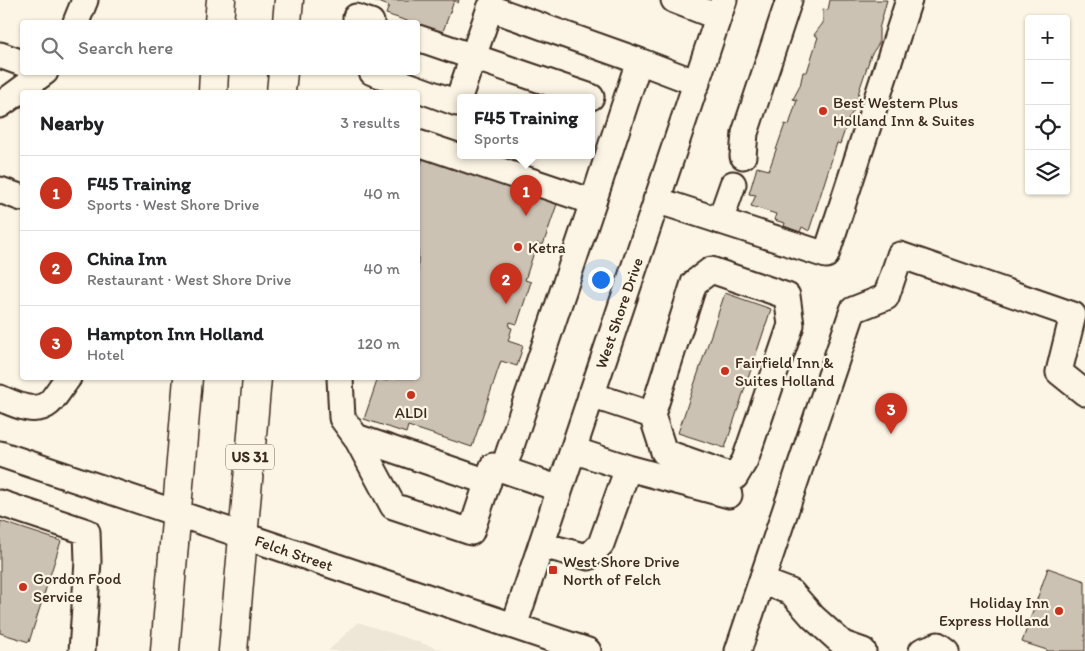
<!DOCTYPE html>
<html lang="en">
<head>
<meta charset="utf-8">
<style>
	:root { --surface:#fff; --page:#f6f6f6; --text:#202124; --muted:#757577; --line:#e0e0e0; --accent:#c8321e }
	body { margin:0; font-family:Itim,sans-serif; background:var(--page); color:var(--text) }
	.controls { position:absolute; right:15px; top:15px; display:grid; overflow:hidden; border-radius:5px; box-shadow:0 1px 4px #0004 }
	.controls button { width:45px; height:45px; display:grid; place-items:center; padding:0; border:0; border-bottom:1px solid var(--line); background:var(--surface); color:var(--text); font:25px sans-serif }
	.you { position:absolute; left:600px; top:279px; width:18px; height:18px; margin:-12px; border:4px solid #fff; border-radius:50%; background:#1a73e8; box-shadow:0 0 0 8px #1a73e833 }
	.badge { display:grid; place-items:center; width:32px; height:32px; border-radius:50%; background:var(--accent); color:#fff; font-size:16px; font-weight:700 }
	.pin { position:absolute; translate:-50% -41px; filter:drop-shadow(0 1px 2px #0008) }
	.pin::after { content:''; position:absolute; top:26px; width:18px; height:15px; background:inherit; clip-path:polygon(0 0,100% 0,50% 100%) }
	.popup { position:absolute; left:457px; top:94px; width:138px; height:65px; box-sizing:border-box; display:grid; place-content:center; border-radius:5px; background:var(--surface); filter:drop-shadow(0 1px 4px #0005); font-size:16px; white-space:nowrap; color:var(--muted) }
	.popup b { font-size:19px; color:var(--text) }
	.popup::after { content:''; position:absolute; left:50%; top:100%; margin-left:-10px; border:10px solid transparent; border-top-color:var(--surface) }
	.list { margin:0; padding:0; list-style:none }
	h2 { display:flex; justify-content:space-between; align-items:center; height:65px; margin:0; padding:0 20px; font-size:21px }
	h2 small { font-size:16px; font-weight:400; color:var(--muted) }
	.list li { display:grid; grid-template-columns:32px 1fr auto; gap:15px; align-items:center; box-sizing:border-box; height:75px; padding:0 20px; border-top:1px solid var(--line) }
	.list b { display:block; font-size:19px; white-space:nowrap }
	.list p { margin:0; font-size:16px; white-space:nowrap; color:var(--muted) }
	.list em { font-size:16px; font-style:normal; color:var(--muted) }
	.icon { flex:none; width:28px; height:28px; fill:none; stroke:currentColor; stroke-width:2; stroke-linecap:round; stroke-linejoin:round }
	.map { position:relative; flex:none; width:1085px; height:651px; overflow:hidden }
	.search { position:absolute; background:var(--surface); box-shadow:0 1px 4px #0004; left:20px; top:20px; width:400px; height:55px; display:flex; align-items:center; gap:12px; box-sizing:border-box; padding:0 18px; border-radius:5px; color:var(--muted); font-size:19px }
	.panel { position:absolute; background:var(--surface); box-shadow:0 1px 4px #0004; left:20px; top:90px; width:400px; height:290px; border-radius:5px }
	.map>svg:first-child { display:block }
	.built { fill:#eee6d6 }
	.building { fill:#ccc2b3; stroke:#3b2a1e }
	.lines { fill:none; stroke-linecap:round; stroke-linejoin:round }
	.minor-casing { stroke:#3b2a1e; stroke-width:29 }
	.highway-casing { stroke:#3b2a1e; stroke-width:31 }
	.minor { stroke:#fcf5e5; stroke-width:25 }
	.highway { stroke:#fcf5e5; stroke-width:28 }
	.poi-dot { fill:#c8321e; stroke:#fcf5e5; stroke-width:2 }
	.labels { text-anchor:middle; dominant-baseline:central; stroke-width:4.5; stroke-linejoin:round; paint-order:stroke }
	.shield { fill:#fcf5e5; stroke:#75675a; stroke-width:1 }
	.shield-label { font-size:15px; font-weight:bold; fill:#3b2a1e }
	.poi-label { font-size:16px; fill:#3b2a1e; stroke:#fcf5e5; text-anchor:start }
	.street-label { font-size:16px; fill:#3b2a1e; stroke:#fcf5e5 }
</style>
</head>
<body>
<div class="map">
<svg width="1085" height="651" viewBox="0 0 1085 651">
	<rect width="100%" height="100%" fill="#fcf5e5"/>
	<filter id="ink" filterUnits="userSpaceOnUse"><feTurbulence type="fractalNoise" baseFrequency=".02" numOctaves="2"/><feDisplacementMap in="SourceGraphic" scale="10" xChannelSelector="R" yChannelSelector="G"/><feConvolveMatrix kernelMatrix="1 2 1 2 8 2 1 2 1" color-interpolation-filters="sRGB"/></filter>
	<g filter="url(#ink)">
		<path class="built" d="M 358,622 L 445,651 L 328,651 Z"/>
		<path class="building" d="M 373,0 L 459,0 L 458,3 L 454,1 L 442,34 L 418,25 L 418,22 L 410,22 L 386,14 L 389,6 Z
			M 830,0 L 887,0 L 879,29 L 879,43 L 871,55 L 859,91 L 857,105 L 849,118 L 840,144 L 837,143 L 809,231 L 802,227 L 800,232 L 784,226 L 785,223 L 774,220 L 776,214 L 751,206 L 756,195 L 749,194 L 757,167 L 769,170 L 785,124 L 789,125 L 797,100 L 793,99 L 800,86 L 803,72 L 807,72 L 818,37 L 814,35 L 823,23 L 823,9 L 828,10 Z
			M 423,158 L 557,204 L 543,245 L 537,243 L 525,280 L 531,282 L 517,324 L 510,322 L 509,327 L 512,328 L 508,341 L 523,346 L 517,366 L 501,361 L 472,447 L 408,426 L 406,433 L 364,419 L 378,378 L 387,381 L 389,378 L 418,378 L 418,174 Z
			M 725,293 L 771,309 L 725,448 L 678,433 Z
			M 0,521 L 61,541 L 29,642 L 0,633 Z
			M 1048,568 L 1085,581 L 1085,651 L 1047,651 L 1047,650 L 1022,642 Z"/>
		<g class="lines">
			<g class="minor-casing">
				<path id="minor" d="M 674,0 L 718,17
					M 76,22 L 85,0
					M 356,22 L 356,17 L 371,22
					M 418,38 L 591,97
					M 0,55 L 22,63
					M 372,72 L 457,103 L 490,8 L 639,61
					M 0,105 L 45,72
					M 418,143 L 593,202 L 503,470
					M 743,156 L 745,133 L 789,0
					M 0,190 L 22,198
					M 656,200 L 826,255 L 909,0
					M 593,202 L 639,61 L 697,83
					M 720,221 L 733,184
					M 340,378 L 342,418 L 356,437 L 393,506 L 471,532 L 493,466 L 560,489
					M 591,395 L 652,415 L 664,452 L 735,477 L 745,460 L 791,325 L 787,296 L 711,270 L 694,283 L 652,415
					M 0,398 C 14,404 35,415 49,403 C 54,399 63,384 68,378
					M 356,437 L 488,482
					M 573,450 L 628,468 L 729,495
					M 0,454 L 588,651
					M 0,503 L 87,532 L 88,561 L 82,651
					M 541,545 L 588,557 L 601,544 L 628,468
					M 762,581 L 791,592 L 813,617 L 843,644 L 863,651
					M 514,626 L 724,0
					M 738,651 L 853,310 L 886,297 L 900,255 L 1073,315 L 1059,372 L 1085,393
					M 922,651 L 938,645 L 946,651"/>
			</g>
			<g class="highway-casing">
				<path id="highway" d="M 219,22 L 221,0
					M 287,22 L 289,0
					M 213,92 L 214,72
					M 281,92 L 283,72
					M 165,651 L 188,378
					M 233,651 L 257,378"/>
			</g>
			<use href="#minor" class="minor"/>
			<use href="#highway" class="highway"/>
		</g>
	</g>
	<g class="poi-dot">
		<circle cx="823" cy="111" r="5"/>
		<circle cx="518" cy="247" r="5"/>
		<circle cx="725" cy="371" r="5"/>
		<circle cx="411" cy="395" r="5"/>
		<rect x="548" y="565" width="10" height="10" rx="2.5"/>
		<circle cx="23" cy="587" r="5"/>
		<circle cx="1059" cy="611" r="5"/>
	</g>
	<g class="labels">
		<rect class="shield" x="226" y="444.5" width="48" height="25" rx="4"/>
		<g class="shield-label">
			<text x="250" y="457">US 31</text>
		</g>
		<g class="poi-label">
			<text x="833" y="102">Best Western Plus<tspan x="833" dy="18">Holland Inn &amp; Suites</tspan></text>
			<text x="528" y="247">Ketra</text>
			<text x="735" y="362">Fairfield Inn &amp;<tspan x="735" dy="18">Suites Holland</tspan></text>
			<text x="411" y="412" text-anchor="middle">ALDI</text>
			<text x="563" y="561">West Shore Drive<tspan x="563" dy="18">North of Felch</tspan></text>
			<text x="33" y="578">Gordon Food<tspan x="33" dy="18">Service</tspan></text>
			<text x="1049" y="602" text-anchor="end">Holiday Inn<tspan x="1049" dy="18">Express Holland</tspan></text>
		</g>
		<g class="street-label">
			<text transform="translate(619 313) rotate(-71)">West Shore Drive</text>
			<text transform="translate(294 553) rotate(19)">Felch Street</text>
		</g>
	</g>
</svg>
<div class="controls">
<button>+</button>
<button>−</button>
<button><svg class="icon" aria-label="locate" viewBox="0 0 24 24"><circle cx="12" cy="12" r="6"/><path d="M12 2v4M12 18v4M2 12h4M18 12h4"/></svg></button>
<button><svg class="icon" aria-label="layers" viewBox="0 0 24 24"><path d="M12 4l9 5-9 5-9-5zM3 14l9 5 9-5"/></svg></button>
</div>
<div class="you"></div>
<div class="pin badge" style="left:526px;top:216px">1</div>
<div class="popup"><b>F45 Training</b>Sports</div>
<div class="pin badge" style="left:506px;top:304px">2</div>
<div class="pin badge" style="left:891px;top:434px">3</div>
<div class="search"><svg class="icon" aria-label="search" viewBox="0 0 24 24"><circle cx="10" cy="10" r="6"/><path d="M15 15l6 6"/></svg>Search here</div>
<section class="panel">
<h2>Nearby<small>3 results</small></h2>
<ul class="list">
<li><span class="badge">1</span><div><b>F45 Training</b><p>Sports · West Shore Drive</p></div><em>40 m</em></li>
<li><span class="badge">2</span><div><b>China Inn</b><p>Restaurant · West Shore Drive</p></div><em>40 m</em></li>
<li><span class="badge">3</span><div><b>Hampton Inn Holland</b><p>Hotel</p></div><em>120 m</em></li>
</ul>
</section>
</div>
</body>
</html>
